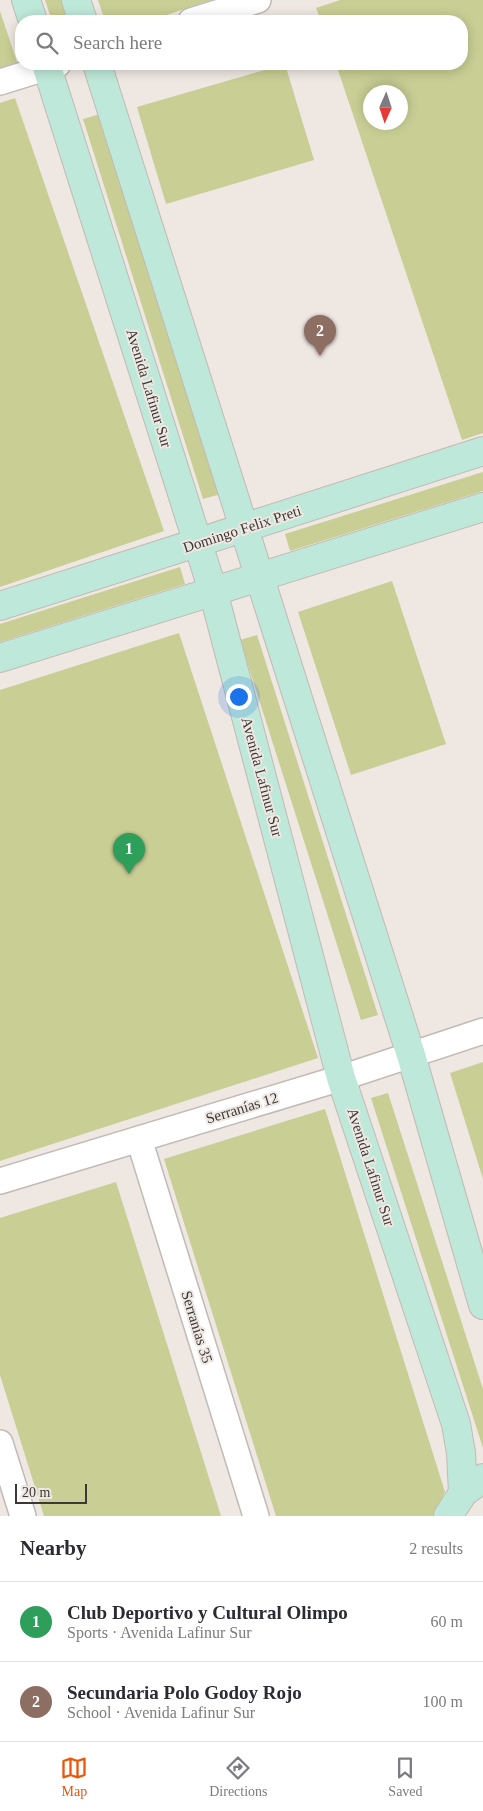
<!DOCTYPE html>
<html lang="en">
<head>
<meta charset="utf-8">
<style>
	:root { --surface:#fff; --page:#f2f2f3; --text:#2b2b33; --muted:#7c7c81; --line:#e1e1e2; --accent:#ea580c }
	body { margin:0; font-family:"Times New Roman",serif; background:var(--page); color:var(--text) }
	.compass { position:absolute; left:363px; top:85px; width:45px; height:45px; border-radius:50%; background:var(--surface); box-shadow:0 2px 12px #0003; rotate:183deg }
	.scale { position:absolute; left:15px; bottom:12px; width:72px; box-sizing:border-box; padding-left:5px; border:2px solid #3b3836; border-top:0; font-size:14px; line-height:18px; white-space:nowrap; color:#3b3836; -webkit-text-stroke:4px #efe7e2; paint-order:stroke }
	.you { position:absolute; left:238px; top:696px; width:18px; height:18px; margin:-12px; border:4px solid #fff; border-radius:50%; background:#1a73e8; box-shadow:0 0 0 8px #1a73e833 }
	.badge { display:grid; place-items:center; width:32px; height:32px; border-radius:50%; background:var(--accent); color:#fff; font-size:16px; font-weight:700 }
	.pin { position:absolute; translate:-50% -41px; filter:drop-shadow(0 1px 2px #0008) }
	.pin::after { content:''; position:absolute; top:26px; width:18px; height:15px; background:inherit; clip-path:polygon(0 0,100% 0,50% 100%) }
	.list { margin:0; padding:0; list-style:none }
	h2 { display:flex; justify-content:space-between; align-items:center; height:65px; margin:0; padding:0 20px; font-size:21px }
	h2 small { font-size:16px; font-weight:400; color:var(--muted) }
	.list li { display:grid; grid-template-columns:32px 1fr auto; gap:15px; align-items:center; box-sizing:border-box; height:80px; padding:0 20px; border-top:1px solid var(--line) }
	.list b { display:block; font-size:19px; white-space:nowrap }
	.list p { margin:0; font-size:16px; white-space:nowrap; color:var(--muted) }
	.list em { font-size:16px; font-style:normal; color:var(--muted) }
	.icon { flex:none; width:28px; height:28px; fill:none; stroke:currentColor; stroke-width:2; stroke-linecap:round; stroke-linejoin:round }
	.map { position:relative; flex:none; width:483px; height:1516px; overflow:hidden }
	.search { position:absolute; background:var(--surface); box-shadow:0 2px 12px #0003; left:15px; right:15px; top:15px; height:55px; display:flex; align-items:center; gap:12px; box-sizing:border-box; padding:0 18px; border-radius:20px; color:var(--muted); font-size:19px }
	.sheet { height:225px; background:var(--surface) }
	nav { display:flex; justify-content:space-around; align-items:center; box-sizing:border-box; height:70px; border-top:1px solid var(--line); background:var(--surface); font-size:14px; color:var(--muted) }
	nav a { display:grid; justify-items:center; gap:2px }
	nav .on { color:var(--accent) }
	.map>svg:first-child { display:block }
	.green { fill:#c8ce94; fill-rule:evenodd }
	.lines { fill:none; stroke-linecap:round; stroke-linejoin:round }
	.street-casing { stroke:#c1bab5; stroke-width:28 }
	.secondary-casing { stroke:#c1bab5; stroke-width:30 }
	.street { stroke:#fff; stroke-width:25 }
	.secondary { stroke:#bee8d9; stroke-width:28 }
	.labels { text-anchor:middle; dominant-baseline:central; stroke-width:4; stroke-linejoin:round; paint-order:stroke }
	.street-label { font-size:15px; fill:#3b3836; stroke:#efe7e2 }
</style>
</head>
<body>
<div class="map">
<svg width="483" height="1516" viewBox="0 0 483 1516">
	<rect width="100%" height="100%" fill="#efe7e2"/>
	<path class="green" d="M 45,0 L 64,0 L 70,19 L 52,21 Z
		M 98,0 L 211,0 L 149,21 L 105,21 Z
		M 340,0 L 483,0 L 483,433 L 462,440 L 336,64 L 462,64 L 462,21 L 321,21 L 316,8 ZM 370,92 L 400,92 L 400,122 L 370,122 Z
		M 0,11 L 17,62 L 0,68 Z
		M 285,64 L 314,160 L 166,204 L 137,107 Z
		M 15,98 L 164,531 L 0,587 L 0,103 Z
		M 100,114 L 221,494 L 203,499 L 83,119 Z
		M 483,472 L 483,491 L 290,551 L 285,534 Z
		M 180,567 L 185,584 L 0,642 L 0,624 Z
		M 392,581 L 446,744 L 351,775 L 298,612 Z
		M 179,633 L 318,1058 L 0,1161 L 0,690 Z
		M 257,635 L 378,1015 L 361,1020 L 240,640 Z
		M 483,1062 L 483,1179 L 450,1073 Z
		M 388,1093 L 483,1389 L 483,1448 L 371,1098 Z
		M 325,1109 L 445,1492 L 433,1516 L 276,1516 L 164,1159 Z
		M 116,1182 L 221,1516 L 44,1516 L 0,1375 L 0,1218 Z"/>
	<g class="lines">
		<g class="street-casing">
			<path id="street" d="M 191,21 L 258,0
				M 0,82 L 58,64
				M 139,1139 L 256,1516
				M 0,1181 L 341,1078 L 483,1031
				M 0,1443 L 23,1516"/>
		</g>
		<g class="secondary-casing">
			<path id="secondary" d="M 26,0 L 33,21
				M 76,0 L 83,21
				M 46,64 L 213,591 L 341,1078 L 456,1424 L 461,1453 L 463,1493
				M 97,64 L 411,1055 L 483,1305
				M 0,606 L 483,451
				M 0,658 L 483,507
				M 448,1516 L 463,1493 L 483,1478"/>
		</g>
		<use href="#street" class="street"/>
		<use href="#secondary" class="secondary"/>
	</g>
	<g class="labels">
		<g class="street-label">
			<text transform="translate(149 388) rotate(73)">Avenida Lafinur Sur</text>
			<text transform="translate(242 529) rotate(-18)">Domingo Felix Preti</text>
			<text transform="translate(262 777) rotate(75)">Avenida Lafinur Sur</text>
			<text transform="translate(242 1108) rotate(-17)">Serranías 12</text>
			<text transform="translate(371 1167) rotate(72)">Avenida Lafinur Sur</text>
			<text transform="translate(197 1327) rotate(73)">Serranías 35</text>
		</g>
	</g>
</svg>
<svg class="compass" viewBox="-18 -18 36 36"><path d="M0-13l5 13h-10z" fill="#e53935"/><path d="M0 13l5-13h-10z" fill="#7c7c81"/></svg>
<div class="scale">20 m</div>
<div class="you"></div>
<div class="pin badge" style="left:129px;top:874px;background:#2e9e5b">1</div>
<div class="pin badge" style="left:320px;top:356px;background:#8d6e63">2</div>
<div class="search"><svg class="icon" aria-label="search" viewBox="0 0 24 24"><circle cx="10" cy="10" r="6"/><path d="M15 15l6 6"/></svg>Search here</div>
</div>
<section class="sheet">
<h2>Nearby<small>2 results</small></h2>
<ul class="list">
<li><span class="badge" style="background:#2e9e5b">1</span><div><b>Club Deportivo y Cultural Olimpo</b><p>Sports · Avenida Lafinur Sur</p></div><em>60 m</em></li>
<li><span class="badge" style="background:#8d6e63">2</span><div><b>Secundaria Polo Godoy Rojo</b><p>School · Avenida Lafinur Sur</p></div><em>100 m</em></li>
</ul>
</section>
<nav>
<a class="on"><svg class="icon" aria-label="map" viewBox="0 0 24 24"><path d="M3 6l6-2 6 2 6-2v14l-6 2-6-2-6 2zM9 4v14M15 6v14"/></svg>Map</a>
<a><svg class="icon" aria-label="directions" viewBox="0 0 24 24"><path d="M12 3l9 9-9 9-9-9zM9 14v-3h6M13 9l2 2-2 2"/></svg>Directions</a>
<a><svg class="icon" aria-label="saved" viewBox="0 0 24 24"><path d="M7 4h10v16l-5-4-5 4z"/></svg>Saved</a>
</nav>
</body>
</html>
